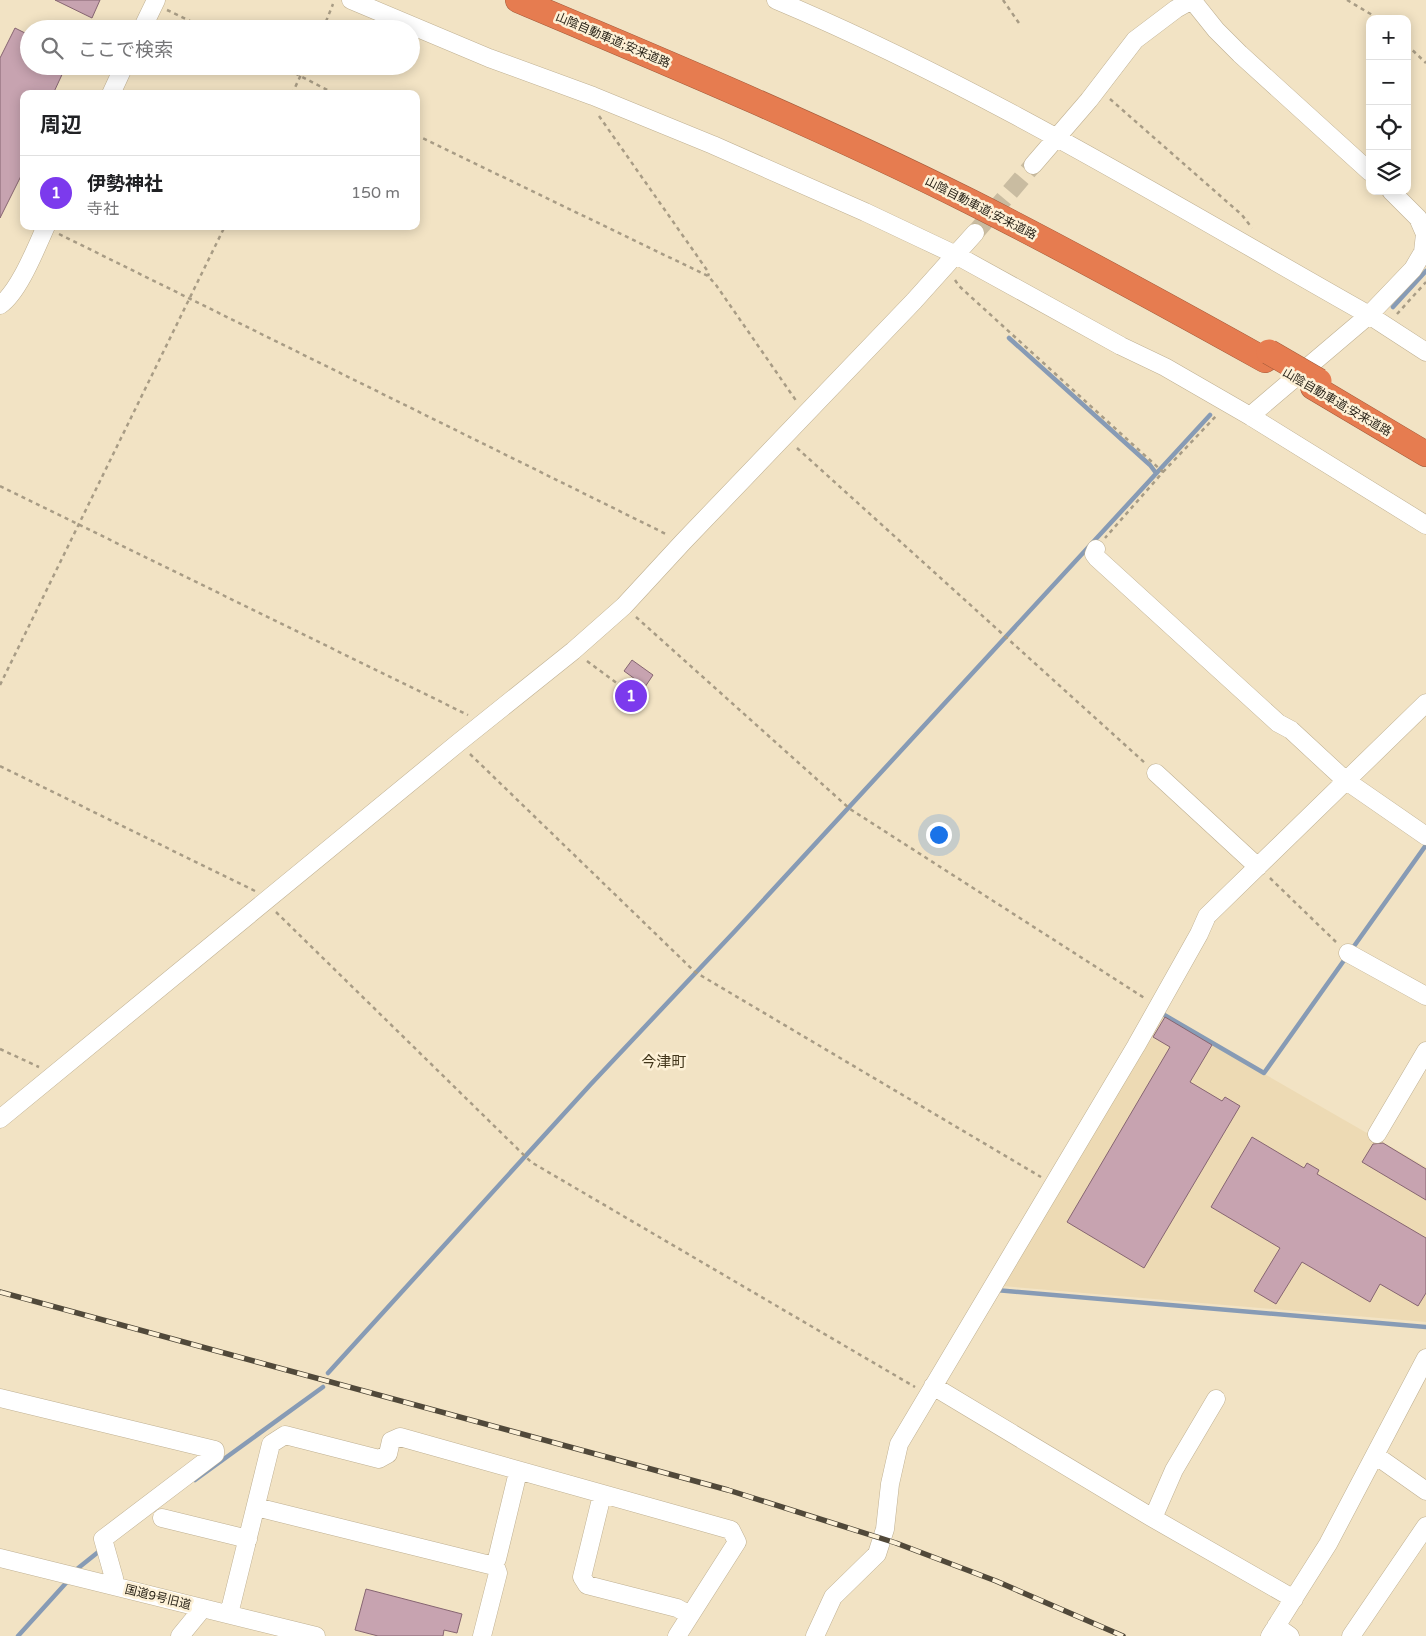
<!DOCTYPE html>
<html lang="ja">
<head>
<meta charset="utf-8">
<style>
	:root { --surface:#fff; --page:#f6f6f6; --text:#202124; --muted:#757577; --line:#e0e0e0; --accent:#7c3aed }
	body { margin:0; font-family:"Varela Round","Noto Sans JP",sans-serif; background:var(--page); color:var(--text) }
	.controls { position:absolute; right:15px; top:15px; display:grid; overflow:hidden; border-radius:10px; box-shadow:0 2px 12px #0003 }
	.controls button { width:45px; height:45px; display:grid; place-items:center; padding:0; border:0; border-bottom:1px solid var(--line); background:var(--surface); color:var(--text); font:25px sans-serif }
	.you { position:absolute; left:938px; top:834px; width:18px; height:18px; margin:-12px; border:4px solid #fff; border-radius:50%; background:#1a73e8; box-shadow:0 0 0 8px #1a73e833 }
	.badge { display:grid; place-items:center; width:32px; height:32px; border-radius:50%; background:var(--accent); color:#fff; font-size:16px; font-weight:700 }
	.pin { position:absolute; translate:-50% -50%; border:2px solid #fff; box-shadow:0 1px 5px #0006 }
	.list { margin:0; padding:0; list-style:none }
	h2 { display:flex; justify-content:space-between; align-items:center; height:65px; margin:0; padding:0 20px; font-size:21px }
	h2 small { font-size:16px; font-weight:400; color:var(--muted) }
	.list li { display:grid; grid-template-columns:32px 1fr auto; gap:15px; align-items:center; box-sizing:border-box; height:75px; padding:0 20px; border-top:1px solid var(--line) }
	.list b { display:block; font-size:19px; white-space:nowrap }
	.list p { margin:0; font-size:16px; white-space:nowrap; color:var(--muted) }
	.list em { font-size:16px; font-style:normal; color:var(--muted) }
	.icon { flex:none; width:28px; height:28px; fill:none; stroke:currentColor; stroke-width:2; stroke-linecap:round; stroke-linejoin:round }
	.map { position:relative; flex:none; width:1426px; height:1636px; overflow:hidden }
	.search { position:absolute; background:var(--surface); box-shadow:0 2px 12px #0003; left:20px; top:20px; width:400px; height:55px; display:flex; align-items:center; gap:12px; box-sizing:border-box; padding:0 18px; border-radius:28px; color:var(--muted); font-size:19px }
	.panel { position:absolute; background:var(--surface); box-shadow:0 2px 12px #0003; left:20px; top:90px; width:400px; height:140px; border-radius:10px }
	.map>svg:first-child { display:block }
	.built { fill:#eddab4 }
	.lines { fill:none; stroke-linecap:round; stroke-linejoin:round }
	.stream { stroke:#879bb5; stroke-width:4.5 }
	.building { fill:#c7a3b0; stroke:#866571 }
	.minor-tunnel { stroke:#c9bca1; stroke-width:18; stroke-dasharray:18 9; stroke-linecap:butt }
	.minor-casing { stroke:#bfb092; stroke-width:19 }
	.highway-casing { stroke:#a25b3b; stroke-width:26 }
	.path { stroke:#a89c85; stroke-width:2.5; stroke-dasharray:4 4; stroke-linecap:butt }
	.minor { stroke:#fff; stroke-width:18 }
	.highway { stroke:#e67c50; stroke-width:25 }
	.rail-casing { stroke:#51493a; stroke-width:5.5 }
	.rail { stroke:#fdf1d7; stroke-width:4; stroke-dasharray:11; stroke-linecap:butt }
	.highway-bridge-casing { stroke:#a25b3b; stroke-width:26; stroke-linecap:butt }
	.highway-bridge { stroke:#e67c50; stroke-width:25 }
	.labels { text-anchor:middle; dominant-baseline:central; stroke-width:5; stroke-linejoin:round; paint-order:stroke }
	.street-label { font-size:12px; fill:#251f14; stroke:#fdf1d7 }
	.quarter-label { font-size:15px; fill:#41351a; stroke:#fdf1d7 }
</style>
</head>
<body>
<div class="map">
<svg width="1426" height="1636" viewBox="0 0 1426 1636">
	<rect width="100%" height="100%" fill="#f2e3c4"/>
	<path class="built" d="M 1162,1015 L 1426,1167 L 1426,1322 L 1002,1286 Z"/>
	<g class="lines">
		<path class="stream" d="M 1393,307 L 1426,271
			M 1009,338 L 1150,465 L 1156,473
			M 1352,949 L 1426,845
			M 1160,1014 L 1161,1013 L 1264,1073 L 1345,959
			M 996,1290 L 1426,1327
			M 328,1373 L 591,1084 L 735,931 L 1210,415
			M 195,1480 L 323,1387
			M 77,1569 L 102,1549
			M 18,1636 L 66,1583"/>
	</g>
	<path class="building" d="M 55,0 L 100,0 L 92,18 Z
		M 15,28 L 29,35 L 29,66 L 66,66 L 53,94 L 24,94 L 24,170 L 0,218 L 0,58 Z
		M 632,660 L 653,675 L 633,705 L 622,697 L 635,679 L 624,671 Z
		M 1165,1017 L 1212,1045 L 1190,1082 L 1222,1101 L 1225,1097 L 1240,1106 L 1144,1268 L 1067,1222 L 1170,1047 L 1153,1037 Z
		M 1252,1137 L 1304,1168 L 1307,1163 L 1319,1170 L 1317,1174 L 1426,1238 L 1426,1293 L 1418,1306 L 1380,1284 L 1370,1302 L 1302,1262 L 1276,1304 L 1254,1291 L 1280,1248 L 1211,1207 Z
		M 1383,1143 L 1426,1169 L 1426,1200 L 1362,1162 L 1373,1144 Z
		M 366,1589 L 462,1614 L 457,1633 L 444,1630 L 443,1636 L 378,1636 L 355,1630 Z"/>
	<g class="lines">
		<path class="minor-tunnel" d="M 975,233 L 1033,165"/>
		<g class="minor-casing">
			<path id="minor" d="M 351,0 L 489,58 L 593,96 L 713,145 L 865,212 L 920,238 L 956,255 L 1121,346 L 1165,367 L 1250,416 L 1426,525
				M 776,0 C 983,87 1174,205 1369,315 L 1426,352
				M 1192,0 L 1216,30 L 1240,54 L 1370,172
				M 142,29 L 156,0
				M 111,94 L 124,66
				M 1033,165 L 1089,100 L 1135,40 L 1176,9 L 1192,0
				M 0,305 C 19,292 36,248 46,226
				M 1250,416 L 1369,315 L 1413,269 L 1423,252 L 1425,234 L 1418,218 L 1391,191
				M 1096,549 L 1094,554 L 1097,558 L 1278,723 L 1291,730 L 1345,780 L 1426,836
				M 1156,773 L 1258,867
				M 1348,953 L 1426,996
				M 0,1119 L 458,743 L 573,651 L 624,606 L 683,542 L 914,301 L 975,233
				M 1377,1134 L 1426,1051
				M 933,1386 L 1151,1517 L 1294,1599
				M 0,1398 L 215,1450 L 215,1454 L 103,1539 L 114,1578 L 113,1586
				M 1375,1455 L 1426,1491
				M 602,1495 L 582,1577 L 587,1585 L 677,1608 L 690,1615
				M 256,1507 L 490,1565 L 497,1559 L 518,1472
				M 162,1518 L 248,1539
				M 1153,1518 L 1174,1470 L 1216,1399
				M 0,1558 L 316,1636
				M 229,1614 L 271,1444 L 285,1435 L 379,1459 L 388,1454 L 391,1441 L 400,1437 L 731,1530 L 737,1542 L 677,1636
				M 1276,1626 L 1290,1636
				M 180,1636 L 203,1608
				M 482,1636 L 498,1573 L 494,1562
				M 815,1636 L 833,1597 L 877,1554 L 885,1529 L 890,1484 L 899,1444 L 1136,1046 L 1199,934 L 1207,916 L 1426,703
				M 1270,1636 L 1328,1544 L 1426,1358
				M 1351,1636 L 1426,1526"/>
		</g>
		<g class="highway-casing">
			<path id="highway" d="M 518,0 C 670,64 823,128 971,202 C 1070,252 1168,306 1265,360
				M 1313,387 L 1426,454"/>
		</g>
		<path class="path" d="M 1003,0 L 1021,26
			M 1347,0 L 1379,19
			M 167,10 L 207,29
			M 323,29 L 333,4
			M 1407,45 L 1426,63
			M 281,66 L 335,94
			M 292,94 L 305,66
			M 1110,99 L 1242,215 L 1252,228
			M 599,116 L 709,273 L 708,276
			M 416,135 L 708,276 L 716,285 L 797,402
			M 59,234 L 668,535
			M 955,280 L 959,286 L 1163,472 L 1105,538
			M 1397,314 L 1426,282
			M 797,448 L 1145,763
			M 1163,472 L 1217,415
			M 0,486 L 468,715
			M 636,617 L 850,809 L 1146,999
			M 587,661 L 622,687
			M 0,685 L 225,226
			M 470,754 L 695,972 L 1041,1177
			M 0,766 L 255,891
			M 1270,878 L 1336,942
			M 276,912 L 531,1162 L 915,1387
			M 0,1049 L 39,1067"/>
		<use href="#minor" class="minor"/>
		<use href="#highway" class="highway"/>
		<g class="rail-casing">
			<path id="rail" d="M 0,1292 L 728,1490 L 896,1543 L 996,1581 L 1123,1636"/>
		</g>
		<use href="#rail" class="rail"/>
		<g class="highway-bridge-casing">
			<path id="highway-bridge" d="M 1269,352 L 1319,381"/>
		</g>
		<use href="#highway-bridge" class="highway-bridge"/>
	</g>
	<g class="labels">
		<g class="street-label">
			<text transform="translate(613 40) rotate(23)">山陰自動車道;安来道路</text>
			<text transform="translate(981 208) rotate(27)">山陰自動車道;安来道路</text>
			<text transform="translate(1337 402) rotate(30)">山陰自動車道;安来道路</text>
			<text transform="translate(158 1597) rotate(14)">国道9号旧道</text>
		</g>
		<g class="quarter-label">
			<text x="664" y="1062">今津町</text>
		</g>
	</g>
</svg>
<div class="controls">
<button>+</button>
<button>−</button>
<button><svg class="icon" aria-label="locate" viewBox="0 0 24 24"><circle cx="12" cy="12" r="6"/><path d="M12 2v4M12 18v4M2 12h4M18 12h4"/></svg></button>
<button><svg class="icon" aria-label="layers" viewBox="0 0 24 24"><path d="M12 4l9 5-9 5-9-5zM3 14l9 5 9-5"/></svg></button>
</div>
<div class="you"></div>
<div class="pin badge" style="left:631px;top:696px">1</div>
<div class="search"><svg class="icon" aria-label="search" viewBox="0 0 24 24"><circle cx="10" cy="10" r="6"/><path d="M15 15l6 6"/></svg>ここで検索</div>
<section class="panel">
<h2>周辺<small></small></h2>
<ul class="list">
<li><span class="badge">1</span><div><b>伊勢神社</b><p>寺社</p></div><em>150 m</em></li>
</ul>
</section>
</div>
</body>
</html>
